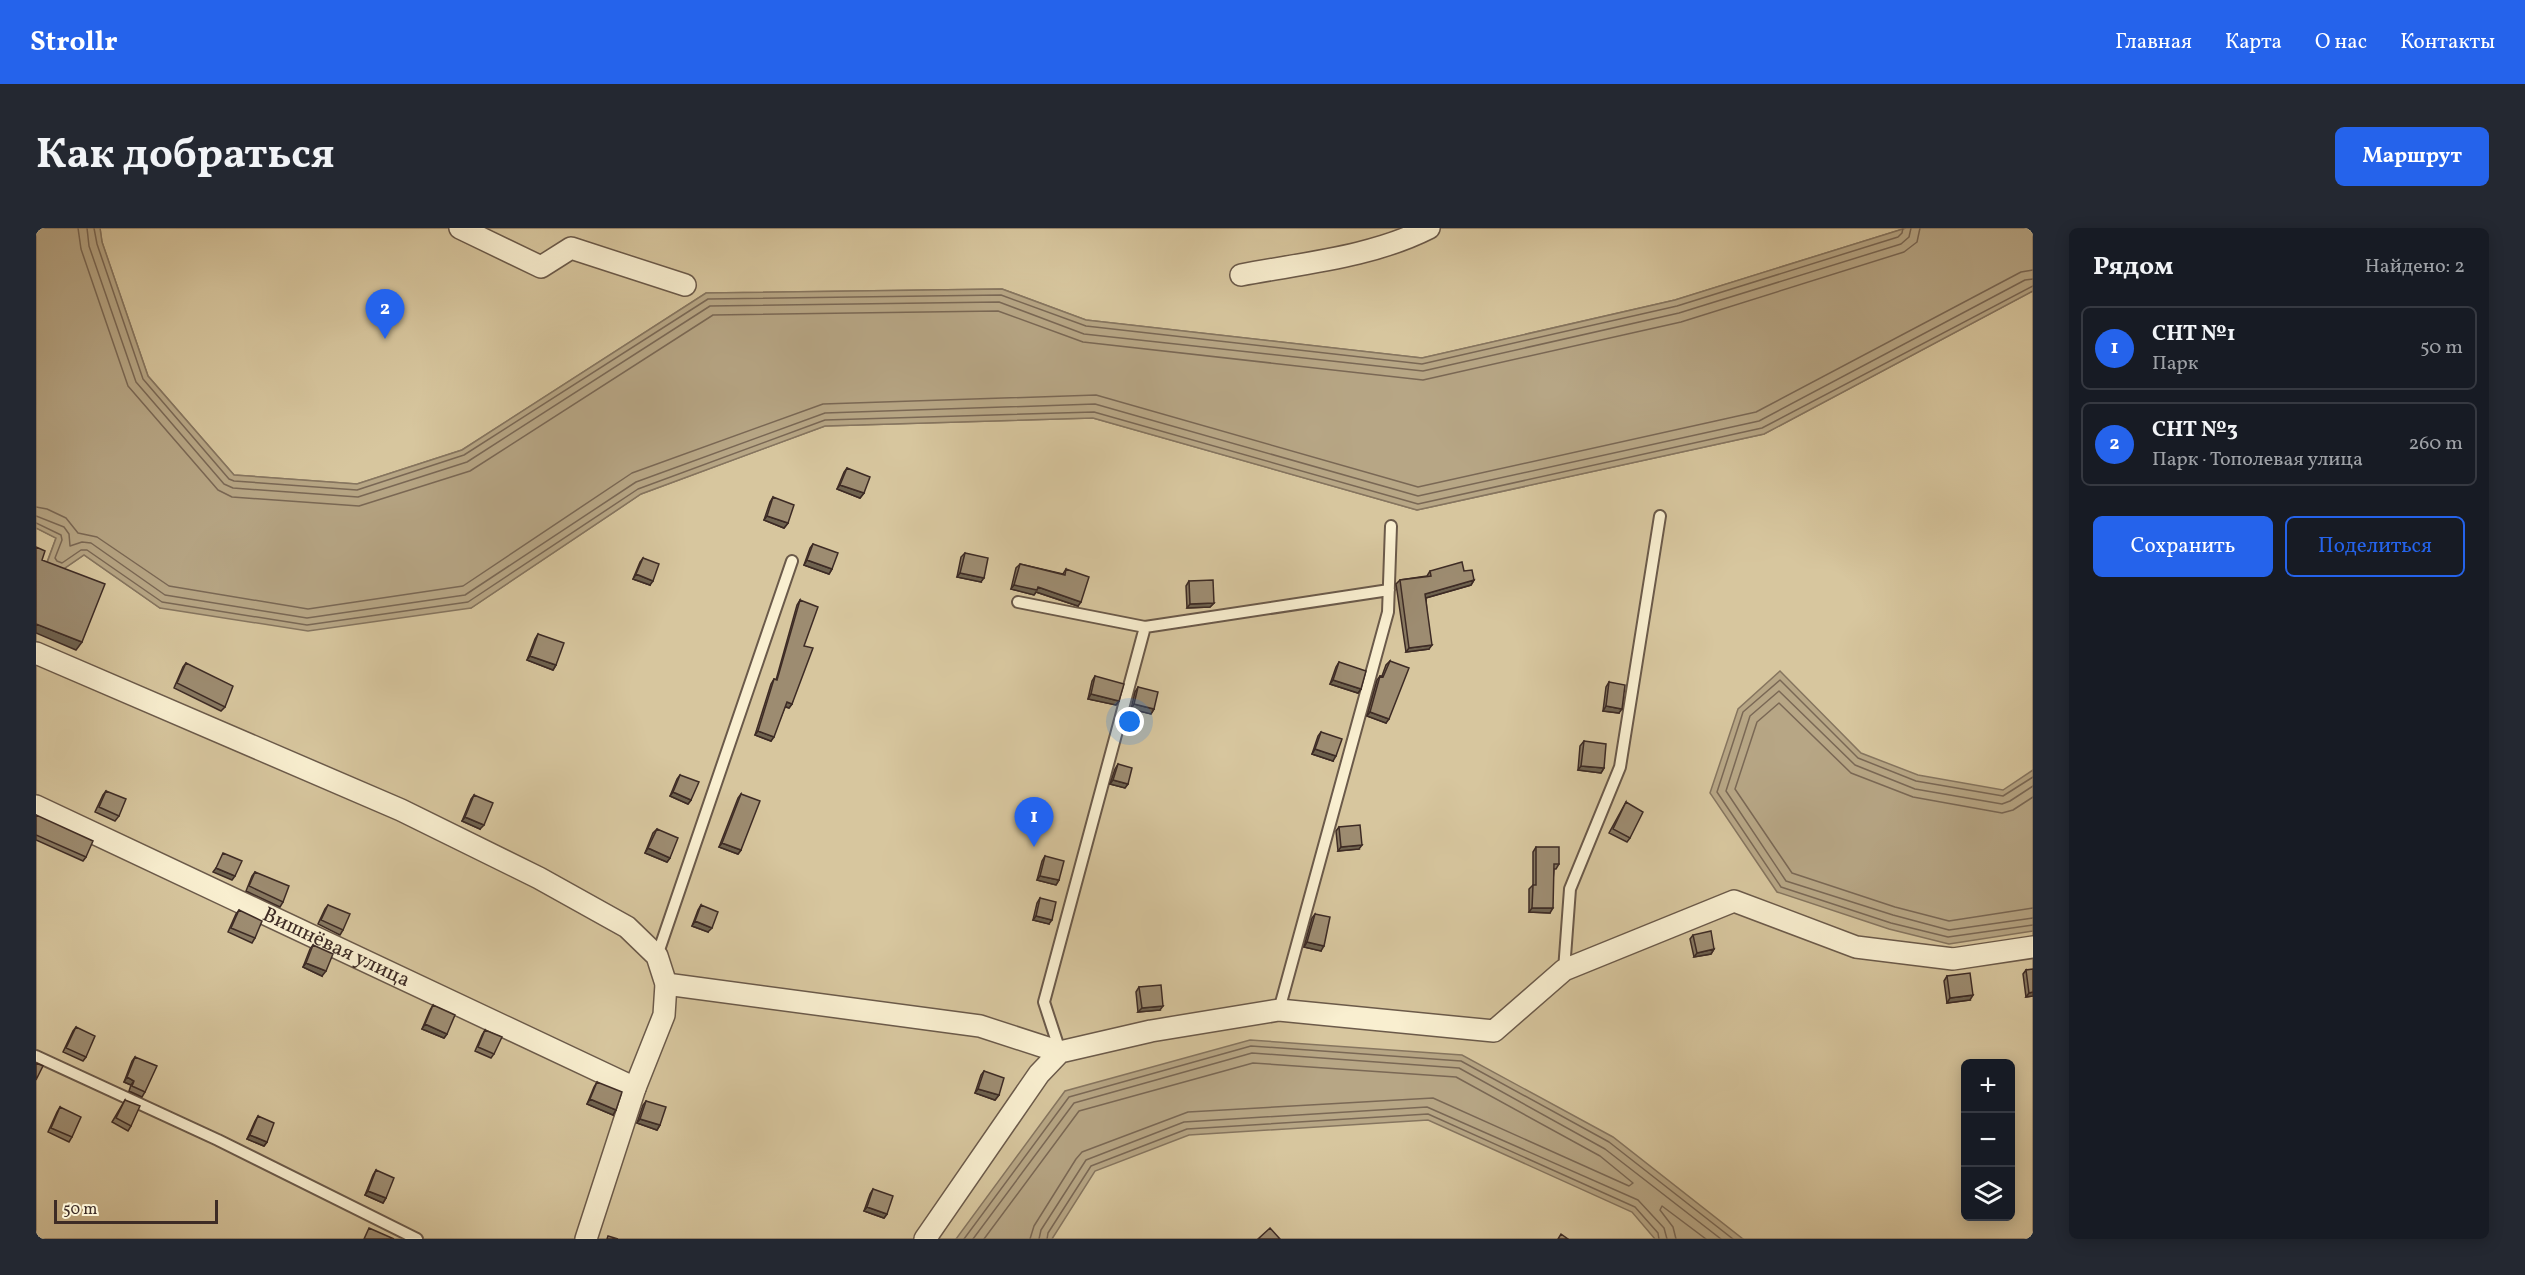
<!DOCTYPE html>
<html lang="ru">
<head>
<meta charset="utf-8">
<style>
	:root { --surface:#171b24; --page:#242831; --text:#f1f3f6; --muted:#9ea1a6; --line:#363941; --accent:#2563eb }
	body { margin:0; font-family:Vollkorn,serif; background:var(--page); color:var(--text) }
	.controls { position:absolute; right:18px; bottom:18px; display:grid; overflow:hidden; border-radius:9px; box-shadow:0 3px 15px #0003 }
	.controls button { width:54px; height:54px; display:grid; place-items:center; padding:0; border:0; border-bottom:2px solid var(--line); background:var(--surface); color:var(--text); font:30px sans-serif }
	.scale { position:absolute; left:18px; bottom:15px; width:164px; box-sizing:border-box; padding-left:6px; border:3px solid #3d2b25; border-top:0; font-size:16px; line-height:21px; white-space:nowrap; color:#3d2b25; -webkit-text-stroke:4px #f9efd0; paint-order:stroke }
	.you { position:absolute; left:1094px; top:494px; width:21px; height:21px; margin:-15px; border:4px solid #fff; border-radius:50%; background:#1a73e8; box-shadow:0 0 0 9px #1a73e833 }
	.badge { display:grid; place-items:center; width:39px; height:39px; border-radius:50%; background:var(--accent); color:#fff; font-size:20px; font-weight:700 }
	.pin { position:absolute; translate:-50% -50px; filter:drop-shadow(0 2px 3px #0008) }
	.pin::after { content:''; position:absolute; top:32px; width:21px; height:18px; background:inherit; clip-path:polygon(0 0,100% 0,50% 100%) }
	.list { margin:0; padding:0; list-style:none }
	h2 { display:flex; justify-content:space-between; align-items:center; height:78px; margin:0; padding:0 24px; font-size:26px }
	h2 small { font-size:20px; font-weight:400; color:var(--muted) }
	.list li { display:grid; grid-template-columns:39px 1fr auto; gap:18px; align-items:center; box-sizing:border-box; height:84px; margin:0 12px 12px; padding:0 12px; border:2px solid var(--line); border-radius:9px }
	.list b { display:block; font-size:22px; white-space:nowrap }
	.list p { margin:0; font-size:20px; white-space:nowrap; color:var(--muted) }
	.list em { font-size:20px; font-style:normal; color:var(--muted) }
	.actions { display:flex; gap:12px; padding:18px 24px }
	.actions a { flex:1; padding:14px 0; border:2px solid var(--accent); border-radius:9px; text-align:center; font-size:21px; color:var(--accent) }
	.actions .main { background:var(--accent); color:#fff }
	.icon { flex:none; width:33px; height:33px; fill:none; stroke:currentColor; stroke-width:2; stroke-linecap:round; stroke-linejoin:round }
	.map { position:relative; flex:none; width:1997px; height:1011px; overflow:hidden; border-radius:9px }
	header { display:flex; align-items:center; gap:36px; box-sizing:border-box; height:84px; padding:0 30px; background:var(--accent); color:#fff }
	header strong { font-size:28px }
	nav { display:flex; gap:33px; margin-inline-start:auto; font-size:21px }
	.intro { display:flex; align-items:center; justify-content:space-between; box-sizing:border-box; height:144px; padding:0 36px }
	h1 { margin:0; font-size:42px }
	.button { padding:15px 27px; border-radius:9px; background:var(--accent); color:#fff; font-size:21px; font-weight:700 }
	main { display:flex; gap:36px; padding:0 36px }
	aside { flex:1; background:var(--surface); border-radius:9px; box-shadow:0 3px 15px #0003 }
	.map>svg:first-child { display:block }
	.green { fill:#d7c69e; stroke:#8a7862; stroke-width:1.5; fill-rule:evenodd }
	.water { fill:#b7a685; stroke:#86755f; stroke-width:1.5 }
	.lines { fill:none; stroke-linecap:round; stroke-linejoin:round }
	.shore { stroke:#7a6855; stroke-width:1.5 }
	.lane-casing { stroke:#6b5a4a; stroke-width:14 }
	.street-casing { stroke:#6b5a4a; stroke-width:24 }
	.lane { stroke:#f9efd0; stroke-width:10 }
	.street { stroke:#f9efd0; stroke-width:21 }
	.wall { fill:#877861; stroke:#3d2b25; stroke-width:1.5 }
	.shaded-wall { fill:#6e624f; stroke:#3d2b25; stroke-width:1.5 }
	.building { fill:#9d8c71; stroke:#3d2b25; stroke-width:1.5 }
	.labels { text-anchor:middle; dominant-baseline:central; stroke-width:5; stroke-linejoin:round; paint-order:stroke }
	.street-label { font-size:21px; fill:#3d2b25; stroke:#f9efd0 }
</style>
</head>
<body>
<header>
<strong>Strollr</strong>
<nav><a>Главная</a><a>Карта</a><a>О нас</a><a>Контакты</a></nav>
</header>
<div class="intro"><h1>Как добраться</h1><a class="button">Маршрут</a></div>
<main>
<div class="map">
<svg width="1997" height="1011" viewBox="0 0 1997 1011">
	<rect width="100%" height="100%" fill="#f6e6b7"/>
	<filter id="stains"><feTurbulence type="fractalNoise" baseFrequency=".00333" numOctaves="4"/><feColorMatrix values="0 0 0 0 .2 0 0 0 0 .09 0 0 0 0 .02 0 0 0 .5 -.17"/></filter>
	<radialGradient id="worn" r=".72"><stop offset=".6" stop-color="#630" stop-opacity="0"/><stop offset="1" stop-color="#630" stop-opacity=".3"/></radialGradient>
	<path class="green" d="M 64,0 L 1870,0 L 1639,72 L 1386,130 L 1050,92 L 966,61 L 670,65 L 426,222 L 321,256 L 198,247 L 112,148 L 66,14 Z
		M 1997,63 L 1997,1011 L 0,1011 L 0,300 L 20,310 L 11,334 L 26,342 L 48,327 L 124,380 L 435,380 L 605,266 L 789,198 L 1057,190 L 1381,282 L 1728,206 ZM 1930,836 L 1974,836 L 1974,988 L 1930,988 Z"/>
	<path class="water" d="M 0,0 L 64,0 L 66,14 L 112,148 L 198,247 L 321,256 L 426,222 L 670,65 L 966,61 L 1050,92 L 1386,130 L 1639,72 L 1870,0 L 1997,0 L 1997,63 L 1728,206 L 1381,282 L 1057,190 L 789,198 L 605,266 L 435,380 L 272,403 L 124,380 L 48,327 L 26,342 L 11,335 L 20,310 L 0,300 Z
		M 1744,443 L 1825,525 L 1882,547 L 1967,562 L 1997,542 L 1997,703 L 1913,716 L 1853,701 L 1741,664 L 1674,565 L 1702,481 Z
		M 1214,812 L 1426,827 L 1577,909 L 1707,1011 L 1619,1011 L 1596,984 L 1392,892 L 1153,907 L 1059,943 L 1016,1011 L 920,1011 L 1029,863 Z"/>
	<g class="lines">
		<path class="shore" d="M 42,0 L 45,21 L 92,158 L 182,262 L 196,269 L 323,278 L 434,243 L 677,87 L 962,83 L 1047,114 L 1387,152 L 1645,94 L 1868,24 L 1881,14 L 1884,0
			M 51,0 L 53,18 L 100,154 L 188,256 L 197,260 L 322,269 L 431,234 L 674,78 L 963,74 L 1048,106 L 1387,143 L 1643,85 L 1865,16 L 1873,9 L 1875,0
			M 58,0 L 61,16 L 107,151 L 193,251 L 198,253 L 321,262 L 428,227 L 672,71 L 965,67 L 1050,98 L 1386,136 L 1641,78 L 1862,9 L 1866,5 L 1867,0
			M 0,279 L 11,281 L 30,290 L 42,305 L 61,309 L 133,358 L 272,381 L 427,358 L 596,245 L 787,176 L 1060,167 L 1382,259 L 1720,184 L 1985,44 L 1997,42
			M 0,288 L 28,299 L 33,306 L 34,318 L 46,314 L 55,315 L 129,367 L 271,390 L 429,367 L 600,254 L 789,185 L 1059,176 L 1382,268 L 1723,193 L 1989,52 L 1997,51
			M 0,295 L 25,307 L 26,312 L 19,330 L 21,333 L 26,335 L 45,322 L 51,322 L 126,374 L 271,397 L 432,374 L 602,261 L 789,192 L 1058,184 L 1382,276 L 1726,200 L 1997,58
			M 1997,549 L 1967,568 L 1880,553 L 1822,530 L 1744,452 L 1707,484 L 1681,564 L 1745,659 L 1855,695 L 1912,709 L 1997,697
			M 1997,558 L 1974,573 L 1966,576 L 1879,561 L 1819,537 L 1743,463 L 1714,488 L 1690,563 L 1750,653 L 1857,687 L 1913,702 L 1997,690
			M 1997,569 L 1977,582 L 1966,585 L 1877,569 L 1815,545 L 1743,475 L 1721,494 L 1699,561 L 1756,645 L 1859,679 L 1913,693 L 1997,680
			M 928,1011 L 1033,869 L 1215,818 L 1425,833 L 1573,914 L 1697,1011
			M 937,1011 L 1038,875 L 1216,825 L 1423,840 L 1569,921 L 1685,1011
			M 948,1011 L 1043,883 L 1217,835 L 1420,849 L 1564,928 L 1597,955 L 1593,958 L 1397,870 L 1152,884 L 1046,924 L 1040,931 L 998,998 L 994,1011
			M 1003,1011 L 1005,1002 L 1050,932 L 1148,894 L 1391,879 L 1602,972 L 1628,1000 L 1631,1011
			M 1011,1011 L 1012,1005 L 1055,938 L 1151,901 L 1392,886 L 1599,979 L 1622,1005 L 1623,1011
			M 1640,1011 L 1637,999 L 1624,982 L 1626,978 L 1670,1011"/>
		<g class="lane-casing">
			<path id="lane" d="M 982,374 L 1109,399
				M 621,728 L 756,333
				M 1528,742 L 1534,661 L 1584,539 L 1624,288
				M 1243,782 L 1352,384 L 1355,298
				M 1024,823 L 1008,774 L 1109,399 L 1353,362
				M 0,828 L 182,912 L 381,1011"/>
		</g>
		<g class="street-casing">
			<g id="street">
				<path d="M 424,0 L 505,39 L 535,20 L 649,57"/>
				<path d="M 1205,47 C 1267,35 1336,29 1393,0"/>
				<path d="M 0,425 L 365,582 L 503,650 L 591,699 L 621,728 L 630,756 L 628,787 L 599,860 L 550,1011"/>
				<path id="s1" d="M 0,578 L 599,860"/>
				<path d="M 630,756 L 944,798 L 1024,824"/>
				<path d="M 889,1011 L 1003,846 L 1024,824 L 1115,803 L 1243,782 L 1458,803 L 1528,742 L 1698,673 L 1820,719 L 1917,731 L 1997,719"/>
			</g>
		</g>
		<use href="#lane" class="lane"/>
		<use href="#street" class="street"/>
	</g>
	<path class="wall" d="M 811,240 L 828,265 L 824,270 L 801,261 L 808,244 Z
		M 737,269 L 752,295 L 748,300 L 728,292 L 734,274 Z
		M 777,316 L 796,341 L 793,346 L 768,337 L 774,320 Z
		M 929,325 L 945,354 L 921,349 L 925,329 Z
		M 607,330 L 614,357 L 597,351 L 604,334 Z
		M 984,336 L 1027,346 L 1030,341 L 1042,378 L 1000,364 L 998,367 L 975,361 L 980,340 Z
		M 1394,343 L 1428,343 L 1438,352 L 1435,357 L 1390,370 L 1393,421 L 1370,424 L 1360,356 L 1364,352 L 1391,348 Z
		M 1153,353 L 1178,375 L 1174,379 L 1151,380 L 1150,358 Z
		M 764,372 L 768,418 L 756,476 L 753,480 L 749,479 L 735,513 L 719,507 L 735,456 L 738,451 L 740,452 L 761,377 Z
		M 502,406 L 520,437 L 517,442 L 491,432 L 499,411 Z
		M 1354,433 L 1350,495 L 1331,488 L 1341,452 L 1344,448 L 1346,448 L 1350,437 Z
		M 1303,434 L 1325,461 L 1322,465 L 1294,456 L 1300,439 Z
		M 150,435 L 189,479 L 185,483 L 138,460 L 147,439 Z
		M 1059,448 L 1083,473 L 1080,477 L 1052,471 L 1056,453 Z
		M 1573,454 L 1583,485 L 1567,483 L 1570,459 Z
		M 1102,459 L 1118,481 L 1115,486 L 1095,481 L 1099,464 Z
		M 1285,504 L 1297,533 L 1276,526 L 1282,508 Z
		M 1548,513 L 1568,540 L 1565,545 L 1542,542 L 1544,518 Z
		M 1082,536 L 1092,556 L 1089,560 L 1074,556 L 1079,541 Z
		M 644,547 L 655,572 L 652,576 L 634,568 L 641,551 Z
		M 70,563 L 83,588 L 79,593 L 59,584 L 67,567 Z
		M 705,566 L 705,622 L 702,626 L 683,619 L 702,570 Z
		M 438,567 L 444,601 L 426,593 L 435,571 Z
		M 1590,574 L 1594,610 L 1591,614 L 1573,605 Z
		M 0,587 L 50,629 L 47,633 L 0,612 Z
		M 1303,599 L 1323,621 L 1302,623 L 1300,603 Z
		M 621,601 L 634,630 L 631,634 L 609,625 L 617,605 Z
		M 1500,619 L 1523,636 L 1520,641 L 1518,641 L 1514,685 L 1493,684 L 1493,661 L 1497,657 L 1497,624 Z
		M 1009,628 L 1023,652 L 1020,657 L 1001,652 L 1006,633 Z
		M 219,644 L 247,674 L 244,679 L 210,663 L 216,648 Z
		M 1004,670 L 1013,696 L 997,692 L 1001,675 Z
		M 292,677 L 307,702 L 304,707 L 282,696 L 289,681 Z
		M 665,677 L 672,704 L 656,698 L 662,682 Z
		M 203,682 L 219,710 L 216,715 L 192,704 L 200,686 Z
		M 1279,686 L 1285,723 L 1268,719 L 1276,690 Z
		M 1657,707 L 1678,721 L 1675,726 L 1658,729 L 1654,711 Z
		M 277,717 L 286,748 L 267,739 L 274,721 Z
		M 1990,742 L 1997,768 L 1990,769 L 1987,746 Z
		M 1911,748 L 1934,772 L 1911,775 L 1908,753 Z
		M 1103,759 L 1124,782 L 1102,784 L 1100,764 Z
		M 397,777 L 411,806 L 408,810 L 386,801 L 394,782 Z
		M 40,799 L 50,829 L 47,833 L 27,824 L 37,803 Z
		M 449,802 L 458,826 L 455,830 L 439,823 L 446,807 Z
		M 99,829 L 109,864 L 106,869 L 93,863 L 95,857 L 88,854 L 96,833 Z
		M 948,843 L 963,867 L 959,872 L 939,865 L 945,847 Z
		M 561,854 L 577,887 L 551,876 L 558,859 Z
		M 89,872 L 95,898 L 92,903 L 76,894 Z
		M 610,873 L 624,897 L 621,902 L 601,895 L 607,877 Z
		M 24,879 L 36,909 L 33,914 L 12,904 L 21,884 Z
		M 222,888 L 231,914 L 228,918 L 211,911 L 219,893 Z
		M 340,942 L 350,970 L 347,975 L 329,967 L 337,947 Z
		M 837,961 L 851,986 L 848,990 L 828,983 L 834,966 Z"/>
	<path class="shaded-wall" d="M 804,257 L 828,265 L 824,270 L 801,261 Z
		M 731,288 L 752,295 L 748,300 L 728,292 Z
		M 771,332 L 796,341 L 793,346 L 768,337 Z
		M 924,345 L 948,350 L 945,354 L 921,349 Z
		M 600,346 L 617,353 L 614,357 L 597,351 Z
		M 1438,352 L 1435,357 L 1386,371 L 1389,366 Z
		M 978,357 L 1002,359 L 1045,374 L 1042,378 L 1000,364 L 998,367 L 975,361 Z
		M 1178,375 L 1174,379 L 1151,380 L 1154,376 Z
		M 0,396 L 46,414 L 40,422 L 0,405 Z
		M 1396,417 L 1393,421 L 1370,424 L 1373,420 Z
		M 494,428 L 520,437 L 517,442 L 491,432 Z
		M 1297,452 L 1325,461 L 1322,465 L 1294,456 Z
		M 1055,466 L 1083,473 L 1080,477 L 1052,471 Z
		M 751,474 L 756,476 L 753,480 L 748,478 Z
		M 1098,476 L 1118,481 L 1115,486 L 1095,481 Z
		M 1570,478 L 1586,481 L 1583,485 L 1567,483 Z
		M 1334,484 L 1353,491 L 1350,495 L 1331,488 Z
		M 722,503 L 738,509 L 735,513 L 719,507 Z
		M 1279,521 L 1300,528 L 1297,533 L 1276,526 Z
		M 1545,538 L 1568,540 L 1565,545 L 1542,542 Z
		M 1077,552 L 1092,556 L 1089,560 L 1074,556 Z
		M 637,564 L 655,572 L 652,576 L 634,568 Z
		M 429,589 L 448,597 L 444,601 L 426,593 Z
		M 686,615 L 705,622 L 702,626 L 683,619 Z
		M 1326,617 L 1323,621 L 1302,623 L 1305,619 Z
		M 612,620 L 634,630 L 631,634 L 609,625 Z
		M 180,640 L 199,648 L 196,652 L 177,644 Z
		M 1004,648 L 1023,652 L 1020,657 L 1001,652 Z
		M 1496,680 L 1517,680 L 1514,685 L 1493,684 Z
		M 1000,688 L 1016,692 L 1013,696 L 997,692 Z
		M 659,693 L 676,700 L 672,704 L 656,698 Z
		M 1271,714 L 1288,718 L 1285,723 L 1268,719 Z
		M 1678,721 L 1675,726 L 1658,729 L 1661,725 Z
		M 270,735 L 290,743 L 286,748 L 267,739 Z
		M 1997,764 L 1997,768 L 1990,769 L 1993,765 Z
		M 1937,767 L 1934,772 L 1911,775 L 1914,770 Z
		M 1127,778 L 1124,782 L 1102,784 L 1106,780 Z
		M 389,796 L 411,806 L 408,810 L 386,801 Z
		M 91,849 L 98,853 L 95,857 L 88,854 Z
		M 942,861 L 963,867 L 959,872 L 939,865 Z
		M 554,871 L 580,882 L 577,887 L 551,876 Z
		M 604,891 L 624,897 L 621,902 L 601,895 Z
		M 214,907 L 231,914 L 228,918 L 211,911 Z
		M 332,963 L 350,970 L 347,975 L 329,967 Z
		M 831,979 L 851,986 L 848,990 L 828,983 Z"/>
	<path class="building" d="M 811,240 L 834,249 L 828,265 L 804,257 Z
		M 737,269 L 758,277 L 752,295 L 731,288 Z
		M 777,316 L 802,325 L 796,341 L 771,332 Z
		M 0,319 L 9,323 L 6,332 L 69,356 L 46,414 L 0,396 Z
		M 929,325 L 952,330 L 948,350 L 924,345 Z
		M 607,330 L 623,336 L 617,353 L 600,346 Z
		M 1426,334 L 1428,343 L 1436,342 L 1438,352 L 1389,366 L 1396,417 L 1373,420 L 1364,352 L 1395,348 L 1394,343 Z
		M 984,336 L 1029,347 L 1030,341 L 1053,349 L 1045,374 L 1002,359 L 1001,362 L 978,357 Z
		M 1177,352 L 1178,375 L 1154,376 L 1153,353 Z
		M 764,372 L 782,379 L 768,418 L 777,420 L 756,476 L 751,474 L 738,509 L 722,503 L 738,451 L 741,452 Z
		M 502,406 L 528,415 L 520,437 L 494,428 Z
		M 1354,433 L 1373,440 L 1353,491 L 1334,484 L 1344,448 L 1347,449 Z
		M 1303,434 L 1330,443 L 1325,461 L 1297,452 Z
		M 150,435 L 197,458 L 189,479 L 141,455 Z
		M 1059,448 L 1088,456 L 1083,473 L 1055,466 Z
		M 1573,454 L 1589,457 L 1586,481 L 1570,478 Z
		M 1102,459 L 1122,464 L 1118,481 L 1098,476 Z
		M 1285,504 L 1306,511 L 1300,528 L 1279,521 Z
		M 1548,513 L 1570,516 L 1568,540 L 1545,538 Z
		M 1082,536 L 1096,540 L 1092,556 L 1077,552 Z
		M 644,547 L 663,554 L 655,572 L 637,564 Z
		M 70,563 L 90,571 L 83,588 L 63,579 Z
		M 705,566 L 724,573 L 705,622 L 686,615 Z
		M 438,567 L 457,575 L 448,597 L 429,589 Z
		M 1590,574 L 1607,584 L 1594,610 L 1577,601 Z
		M 0,587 L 57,613 L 50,629 L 0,607 Z
		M 1324,597 L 1326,617 L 1305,619 L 1303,599 Z
		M 621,601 L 642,610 L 634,630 L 612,620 Z
		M 1500,619 L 1523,619 L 1523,636 L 1518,636 L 1517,680 L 1496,680 L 1497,657 L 1500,657 Z
		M 187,625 L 206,633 L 199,648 L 180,640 Z
		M 1009,628 L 1028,633 L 1023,652 L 1004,648 Z
		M 219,644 L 253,658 L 247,674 L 213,658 Z
		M 1004,670 L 1020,674 L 1016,692 L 1000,688 Z
		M 292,677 L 314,686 L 307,702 L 285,692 Z
		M 665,677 L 682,684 L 676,700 L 659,693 Z
		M 203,682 L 226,693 L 219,710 L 195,700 Z
		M 1279,686 L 1294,689 L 1288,718 L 1271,714 Z
		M 1675,703 L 1678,721 L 1661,725 L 1657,707 Z
		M 277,717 L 297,726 L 290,743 L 270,735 Z
		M 1997,741 L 1997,764 L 1993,765 L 1990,742 Z
		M 1934,745 L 1937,767 L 1914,770 L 1911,748 Z
		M 1125,757 L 1127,778 L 1106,780 L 1103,759 Z
		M 397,777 L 419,787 L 411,806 L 389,796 Z
		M 40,799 L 59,808 L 50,829 L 30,820 Z
		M 449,802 L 466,809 L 458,826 L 442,819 Z
		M 99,829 L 121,838 L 109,864 L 96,858 L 98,853 L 91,849 Z
		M 0,835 L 7,838 L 0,852 Z
		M 948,843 L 968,850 L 963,867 L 942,861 Z
		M 561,854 L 586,864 L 580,882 L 554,871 Z
		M 89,872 L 104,878 L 95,898 L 80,890 Z
		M 610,873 L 630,879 L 624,897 L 604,891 Z
		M 24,879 L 45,889 L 36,909 L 15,900 Z
		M 222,888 L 238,895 L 231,914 L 214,907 Z
		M 340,942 L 358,950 L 350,970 L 332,963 Z
		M 837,961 L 857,968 L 851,986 L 831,979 Z
		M 333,1000 L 358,1011 L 328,1011 Z
		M 1234,1000 L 1244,1011 L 1222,1011 Z
		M 1525,1006 L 1532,1011 L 1522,1011 Z
		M 572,1008 L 582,1011 L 571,1011 Z"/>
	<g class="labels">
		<g class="street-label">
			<text stroke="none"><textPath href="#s1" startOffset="332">Вишнёвая улица</textPath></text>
		</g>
	</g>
	<rect width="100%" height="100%" filter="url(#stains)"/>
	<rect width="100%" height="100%" fill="url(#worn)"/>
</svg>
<div class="controls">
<button>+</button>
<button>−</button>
<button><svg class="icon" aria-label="layers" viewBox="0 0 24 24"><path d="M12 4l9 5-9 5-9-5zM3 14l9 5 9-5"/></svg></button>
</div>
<div class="scale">50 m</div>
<div class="you"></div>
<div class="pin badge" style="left:998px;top:619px">1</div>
<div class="pin badge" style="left:349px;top:111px">2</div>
</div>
<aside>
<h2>Рядом<small>Найдено: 2</small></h2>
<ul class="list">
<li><span class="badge">1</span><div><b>СНТ №1</b><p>Парк</p></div><em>50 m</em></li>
<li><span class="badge">2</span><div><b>СНТ №3</b><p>Парк · Тополевая улица</p></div><em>260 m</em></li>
</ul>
<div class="actions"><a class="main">Сохранить</a><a>Поделиться</a></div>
</aside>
</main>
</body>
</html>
